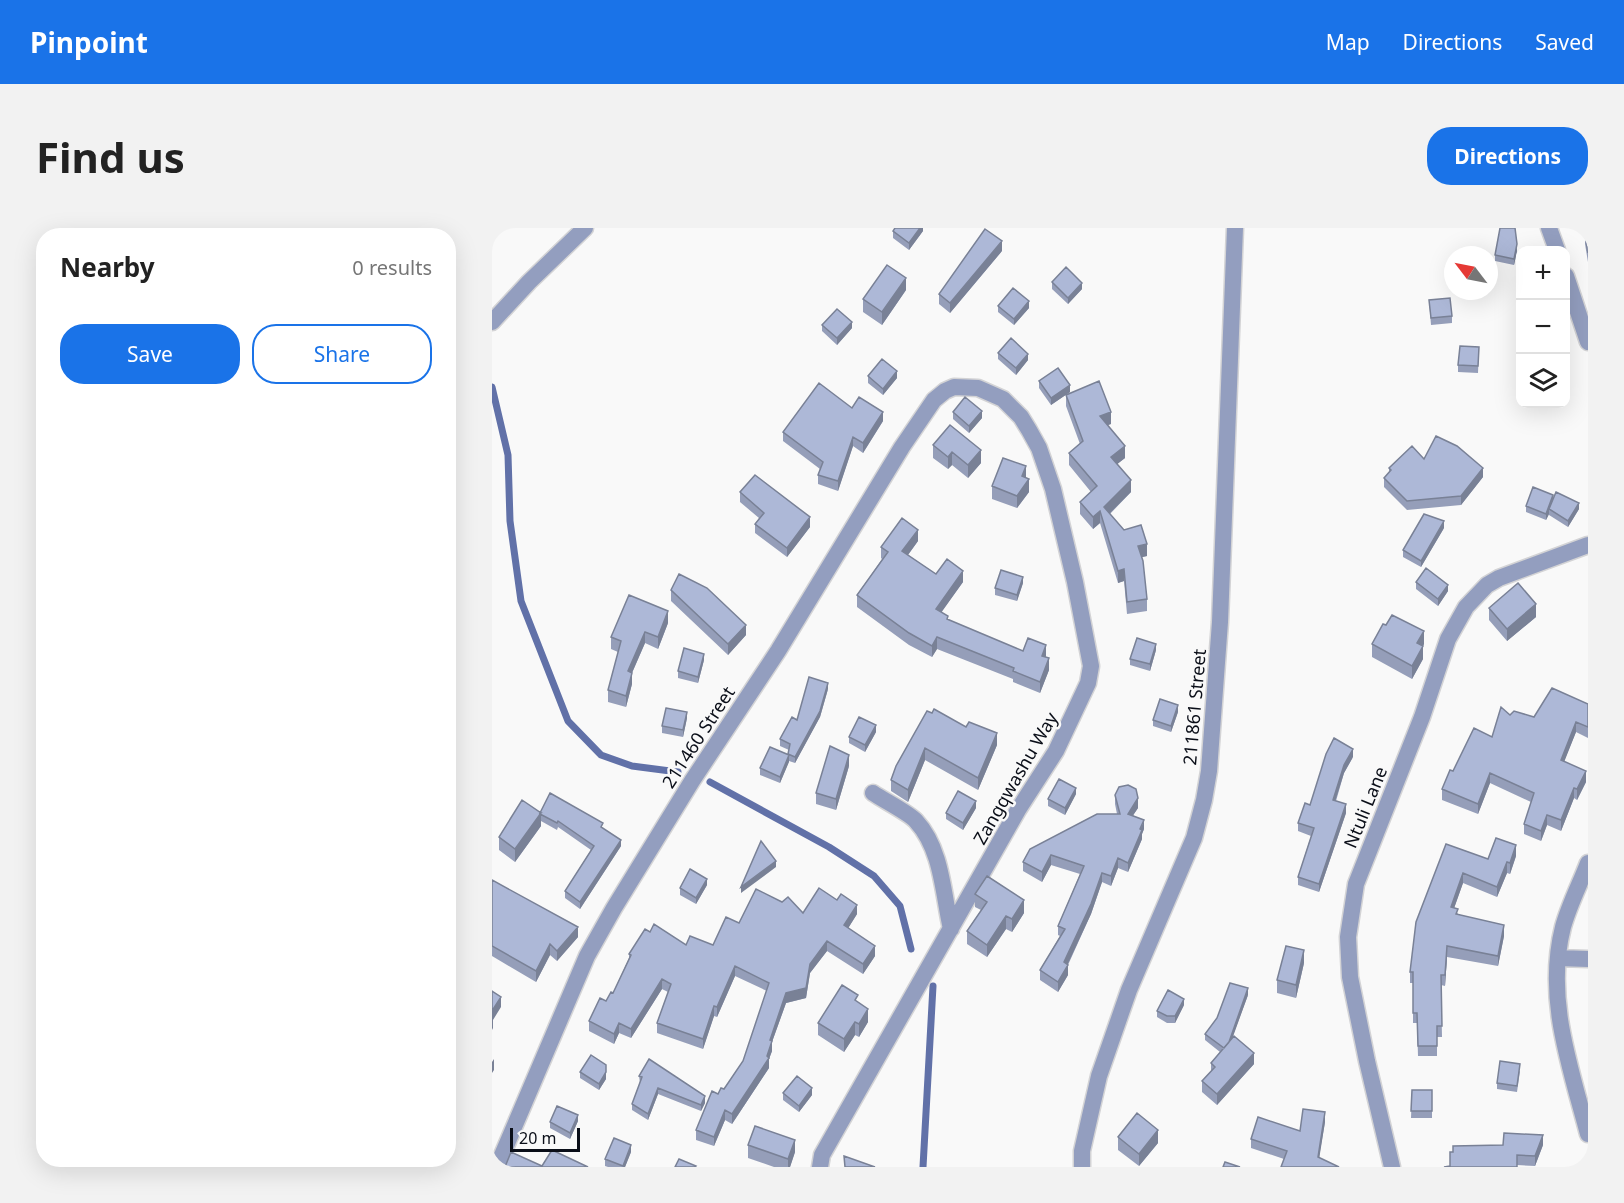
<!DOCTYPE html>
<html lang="en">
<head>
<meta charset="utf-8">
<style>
	:root { --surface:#fff; --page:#f2f2f2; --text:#222; --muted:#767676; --line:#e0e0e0; --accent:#1a73e8 }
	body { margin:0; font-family:"Noto Sans",sans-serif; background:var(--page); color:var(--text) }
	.controls { position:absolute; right:18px; top:18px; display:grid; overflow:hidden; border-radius:12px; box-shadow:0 6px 24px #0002 }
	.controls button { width:54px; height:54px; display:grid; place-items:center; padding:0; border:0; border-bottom:2px solid var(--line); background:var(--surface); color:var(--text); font:30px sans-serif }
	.compass { position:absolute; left:952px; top:18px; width:54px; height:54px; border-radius:50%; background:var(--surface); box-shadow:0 6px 24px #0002; rotate:302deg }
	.scale { position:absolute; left:18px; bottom:15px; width:70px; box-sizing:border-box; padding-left:6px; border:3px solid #0a0e18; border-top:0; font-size:16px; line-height:21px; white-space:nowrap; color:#0a0e18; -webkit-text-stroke:4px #f9f9f9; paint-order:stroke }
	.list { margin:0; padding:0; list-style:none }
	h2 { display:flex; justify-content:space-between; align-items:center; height:78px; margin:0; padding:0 24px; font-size:26px }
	h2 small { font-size:20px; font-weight:400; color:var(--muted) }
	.actions { display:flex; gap:12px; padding:18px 24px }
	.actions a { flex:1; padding:14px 0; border:2px solid var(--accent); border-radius:24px; text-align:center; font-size:21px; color:var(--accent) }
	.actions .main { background:var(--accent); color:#fff }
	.icon { flex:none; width:33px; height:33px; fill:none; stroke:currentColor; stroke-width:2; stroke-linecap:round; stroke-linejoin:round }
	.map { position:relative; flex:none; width:1096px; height:939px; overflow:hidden; border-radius:24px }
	header { display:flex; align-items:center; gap:36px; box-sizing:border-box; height:84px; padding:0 30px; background:var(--accent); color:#fff }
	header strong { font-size:28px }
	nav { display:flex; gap:33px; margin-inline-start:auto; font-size:21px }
	.intro { display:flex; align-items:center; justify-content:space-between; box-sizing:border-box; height:144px; padding:0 36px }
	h1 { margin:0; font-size:42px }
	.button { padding:15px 27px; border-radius:24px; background:var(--accent); color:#fff; font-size:21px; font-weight:700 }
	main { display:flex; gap:36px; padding:0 36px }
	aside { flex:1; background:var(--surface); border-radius:24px; box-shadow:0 6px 24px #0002 }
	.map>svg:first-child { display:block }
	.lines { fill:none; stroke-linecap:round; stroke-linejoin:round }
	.stream { stroke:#6171a8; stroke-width:7 }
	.minor-casing { stroke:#d3d3d5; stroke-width:19 }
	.minor { stroke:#939ebf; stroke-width:16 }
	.wall { fill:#959eb9 }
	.shaded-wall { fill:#798196 }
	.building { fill:#adb8d7; stroke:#798196; stroke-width:1.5 }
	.labels { text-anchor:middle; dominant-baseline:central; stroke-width:5; stroke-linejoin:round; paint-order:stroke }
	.street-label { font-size:18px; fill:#0a0e18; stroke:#f9f9f9 }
</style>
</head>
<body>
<header>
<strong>Pinpoint</strong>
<nav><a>Map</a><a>Directions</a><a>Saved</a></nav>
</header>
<div class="intro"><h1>Find us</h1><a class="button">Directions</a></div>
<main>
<aside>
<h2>Nearby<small>0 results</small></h2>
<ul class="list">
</ul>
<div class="actions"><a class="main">Save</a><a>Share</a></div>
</aside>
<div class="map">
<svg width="1096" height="939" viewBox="0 0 1096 939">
	<rect width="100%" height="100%" fill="#f9f9f9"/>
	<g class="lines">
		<path class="stream" d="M 0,159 L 16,227 L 18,293 L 29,373 L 76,493 L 109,527 L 140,538 L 186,544
			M 218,554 L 337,619 L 382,648 L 408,678 L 419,721
			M 431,939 L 441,758"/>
		<g class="minor-casing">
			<path id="minor" d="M 1057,0 L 1065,22
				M 1074,48 L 1096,114
				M 0,94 L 37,54 L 93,0
				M 381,565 C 391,572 417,585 424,593 C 450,621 451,666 459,701
				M 1096,635 C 1088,656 1077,677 1071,699 C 1053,770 1078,838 1096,906
				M 1066,730 L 1096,731
				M 5,939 L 95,728 L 122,680 L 200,553 L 286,423 L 410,219 L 442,172 L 453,163 L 462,159 L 486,160 L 511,171 L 529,189 L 537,202 L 547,220 L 561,261 L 583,354 L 599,438 L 596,455 L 564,523 L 526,582 L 330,927 L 328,939
				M 590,939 L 590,923 L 607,848 L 637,762 L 702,610 L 712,572 L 717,543 L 728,394 L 743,0
				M 900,939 L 875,833 L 858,749 L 856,709 L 864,656 L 930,489 L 956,411 L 974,379 L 995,357 L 1007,350 L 1096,317"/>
		</g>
		<use href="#minor" class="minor"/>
	</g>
	<path class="wall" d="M 431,0 L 431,3 L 417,22 L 401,10 L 401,3 Z
		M 1096,6 L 1096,34 L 1093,16 L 1093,7 Z
		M 510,23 L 458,85 L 447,76 L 447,66 Z
		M 1025,23 L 1022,37 L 1003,33 L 1003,27 Z
		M 560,54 L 590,61 L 576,76 L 560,61 Z
		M 414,62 L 390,97 L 371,84 L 371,71 Z
		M 937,72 L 960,88 L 960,95 L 939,97 Z
		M 506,78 L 537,80 L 522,97 L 506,84 Z
		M 330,97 L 360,100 L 345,117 L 330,103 Z
		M 987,119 L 986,145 L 966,144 L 966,137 Z
		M 506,125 L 536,132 L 524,147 L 506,131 Z
		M 376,148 L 405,150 L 391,167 L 376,155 Z
		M 547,153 L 578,164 L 559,177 L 547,160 Z
		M 574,167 L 619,196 L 615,197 L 633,230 L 625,236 L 639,264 L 618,286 L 655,328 L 650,329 L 655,371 L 655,383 L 635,386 L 632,353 L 626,355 L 608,295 L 601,301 L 588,286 L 588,274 L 599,264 L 577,237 L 577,225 L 588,216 L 574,178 Z
		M 360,180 L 391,193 L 371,225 L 361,218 L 346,263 L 326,256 L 326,247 L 328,241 L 291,213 L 291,204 Z
		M 461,184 L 490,190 L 477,205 L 461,191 Z
		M 441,217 L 489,235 L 476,250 L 460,237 L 456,241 L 441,230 Z
		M 932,231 L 991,249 L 969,277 L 915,282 L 892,259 L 892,250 L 897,245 L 897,240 Z
		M 534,250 L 537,264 L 525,280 L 500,271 L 500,258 Z
		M 248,264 L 318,299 L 295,329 L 263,305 L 263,296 L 267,290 L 248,274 Z
		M 1061,270 L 1087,281 L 1076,299 L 1057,287 L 1057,286 L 1054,292 L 1034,284 L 1034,278 Z
		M 952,300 L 929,339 L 911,329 L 911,322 Z
		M 426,313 L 416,327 L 444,346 L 471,354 L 449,384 L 456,392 L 531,423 L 554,429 L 557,442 L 548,465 L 521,454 L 521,451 L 445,421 L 440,429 L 417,417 L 365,379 L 365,367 L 390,331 L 389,330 L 389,319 Z
		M 924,354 L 956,363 L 946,378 L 924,361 Z
		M 531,355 L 525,373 L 503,367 L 503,360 Z
		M 179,362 L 254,407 L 236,427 L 179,373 Z
		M 997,380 L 1044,389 L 1015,413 L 997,392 Z
		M 176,395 L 166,421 L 153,415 L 140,445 L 140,456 L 134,479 L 116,474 L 116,462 L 126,424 L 119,421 L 119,409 Z
		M 880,416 L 932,416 L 931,418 L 931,431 L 920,451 L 880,429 Z
		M 664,422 L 658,443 L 638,437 L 638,431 Z
		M 212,432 L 206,455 L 186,450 L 186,443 Z
		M 336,461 L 328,489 L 303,535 L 297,533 L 288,555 L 268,547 L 268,540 L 296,527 L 297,522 L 288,518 L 288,511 L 305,492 Z
		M 1096,476 L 1096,510 L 1084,504 L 1072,533 L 1094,554 L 1085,572 L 1082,570 L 1069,603 L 1055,597 L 1049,613 L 1032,606 L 1032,596 L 1039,574 L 998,555 L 986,586 L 950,572 L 950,561 L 961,543 L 1000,509 L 1018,487 L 1042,489 Z
		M 435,483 L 505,517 L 486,562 L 433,532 L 416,574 L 399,563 L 399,552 Z
		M 686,484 L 679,504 L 661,498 L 661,492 Z
		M 195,490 L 191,509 L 170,505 L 170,498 Z
		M 384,504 L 373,524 L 357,515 L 357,509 Z
		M 861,529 L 852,545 L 844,573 L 854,585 L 827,664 L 806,657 L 806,649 L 819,608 L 806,603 L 806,595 L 818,577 Z
		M 357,538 L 344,582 L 324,576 L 324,565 Z
		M 584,566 L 573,587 L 556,578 L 556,571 Z
		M 623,567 L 646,580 L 641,587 L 652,601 L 650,606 L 650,611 L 636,644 L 626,640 L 619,658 L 610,654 L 599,686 L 576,737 L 576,747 L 566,764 L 548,752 L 548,742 L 568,708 L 566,707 L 566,698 L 588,646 L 559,637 L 550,654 L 531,643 L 531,634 L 625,586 L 623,576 Z
		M 484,580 L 471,602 L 454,591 L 454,585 Z
		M 48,585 L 111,600 L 129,618 L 88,681 L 73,670 L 73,663 L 99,622 L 66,599 L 65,602 L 49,593 L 49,598 L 23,634 L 7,622 L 7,609 Z
		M 954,616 L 996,631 L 1024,628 L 1018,646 L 1015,645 L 1005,669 L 971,655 L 962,680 L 966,686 L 1012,708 L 1006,738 L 955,729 L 953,758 L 949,757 L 950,809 L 945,809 L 945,828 L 926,828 L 925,795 L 921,795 L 921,755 L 918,755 L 918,744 Z
		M 0,652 L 86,709 L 65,733 L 58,727 L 44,754 L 0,728 Z
		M 215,657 L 204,676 L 188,667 L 188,660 Z
		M 483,666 L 532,685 L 520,704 L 514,701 L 495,729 L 475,716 L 475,703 L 489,682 L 483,679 Z
		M 311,685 L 365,686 L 356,700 L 383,728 L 371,746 L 335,723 L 318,745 L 314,770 L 294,775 L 280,814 L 280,823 L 277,831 L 277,840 L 240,896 L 233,892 L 222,918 L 204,912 L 204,902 L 226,866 L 232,861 L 251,833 L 275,763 L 243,748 L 225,789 L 222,788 L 211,821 L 165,805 L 165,795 L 176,764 L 170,761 L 139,810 L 127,805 L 122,816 L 97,803 L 97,793 L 121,765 L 137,730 L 137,726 L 158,704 L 194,717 L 221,717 L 247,695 Z
		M 812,735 L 804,770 L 785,765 L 785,752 Z
		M 756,767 L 740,810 L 762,836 L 725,877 L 710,864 L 710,853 L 719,843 L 719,835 L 728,824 L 713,812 L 713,806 Z
		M 366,775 L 376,794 L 367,809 L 363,807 L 352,824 L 326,807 L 326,795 Z
		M 692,777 L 683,795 L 675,795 L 665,789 L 665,783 Z
		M 1028,843 L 1025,864 L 1005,861 L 1005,855 Z
		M 88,844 L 114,851 L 107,862 L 88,850 Z
		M 147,848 L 213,875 L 209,883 L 166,866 L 156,892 L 140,882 L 140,876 L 148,855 Z
		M 920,862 L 940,862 L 940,890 L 919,890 Z
		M 291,865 L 320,867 L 307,884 L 291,872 Z
		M 86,893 L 78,911 L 58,900 L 58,894 Z
		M 833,894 L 827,929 L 792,931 L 759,920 L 759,911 L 808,903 Z
		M 626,909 L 666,915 L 647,938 L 626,922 Z
		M 256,917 L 303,924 L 298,939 L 282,939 L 256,930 Z
		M 1051,917 L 1043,938 L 1025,937 L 958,938 Z
		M 139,924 L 133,939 L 116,939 L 113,938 L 113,931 Z"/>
	<path class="shaded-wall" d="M 428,0 L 431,0 L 431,3 L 417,22 L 417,15 Z
		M 510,13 L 510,23 L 458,85 L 458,75 Z
		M 1025,16 L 1025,23 L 1022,37 L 1022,31 Z
		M 414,50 L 414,62 L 390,97 L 390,84 Z
		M 590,55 L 590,61 L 576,76 L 576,70 Z
		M 537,73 L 537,80 L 522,97 L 522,91 Z
		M 360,94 L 360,100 L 345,117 L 345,110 Z
		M 536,126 L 536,132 L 524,147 L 524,140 Z
		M 405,143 L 405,150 L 391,167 L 391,161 Z
		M 578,157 L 578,164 L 559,177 L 559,170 Z
		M 490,183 L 490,190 L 477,205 L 477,198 Z
		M 391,184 L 391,193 L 371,225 L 371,215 Z
		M 619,184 L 619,196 L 608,200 L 608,188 Z
		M 361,209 L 361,218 L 346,263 L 346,253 Z
		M 633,218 L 633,230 L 619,241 L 619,229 Z
		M 489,222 L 489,235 L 476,250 L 476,237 Z
		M 460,224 L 460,237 L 456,241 L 456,229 Z
		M 534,238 L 534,251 L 530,248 Z
		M 991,240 L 991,249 L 969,277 L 969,268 Z
		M 537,251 L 537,264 L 525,280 L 525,268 Z
		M 639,252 L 639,264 L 612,291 L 612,279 Z
		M 1061,267 L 1061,273 L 1057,281 L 1057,286 L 1054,292 L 1054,286 Z
		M 1087,275 L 1087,281 L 1076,299 L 1076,293 Z
		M 608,283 L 608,295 L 601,301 L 601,289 Z
		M 318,289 L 318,299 L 295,329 L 295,320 Z
		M 952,293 L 952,300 L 929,339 L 929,333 Z
		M 426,302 L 426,313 L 410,335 L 410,323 Z
		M 655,316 L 655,328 L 646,330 L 646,318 Z
		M 632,341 L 632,353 L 626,355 L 626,343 Z
		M 471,343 L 471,354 L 444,392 L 444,381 Z
		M 531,349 L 531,355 L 525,373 L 525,367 Z
		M 956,357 L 956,363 L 946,378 L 946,371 Z
		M 1044,376 L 1044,389 L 1015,413 L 1015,401 Z
		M 176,383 L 176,395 L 166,421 L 166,409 Z
		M 254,397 L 254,407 L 236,427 L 236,416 Z
		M 932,403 L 932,416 L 925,428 L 925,415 Z
		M 153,404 L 153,415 L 136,454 L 136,443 Z
		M 445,409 L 445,421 L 440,429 L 440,418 Z
		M 664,416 L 664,422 L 658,443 L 658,436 Z
		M 554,417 L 554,429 L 550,428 Z
		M 931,418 L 931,431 L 920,451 L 920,438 Z
		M 212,426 L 212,432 L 206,455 L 206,449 Z
		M 557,430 L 557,442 L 548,465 L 548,454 Z
		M 140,445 L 140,456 L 134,479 L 134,468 Z
		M 336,455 L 336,461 L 328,489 L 303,535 L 303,529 Z
		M 686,477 L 686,484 L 679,504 L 679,498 Z
		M 195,484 L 195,490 L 191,509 L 191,502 Z
		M 1084,494 L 1084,504 L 1069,542 L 1069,532 Z
		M 384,497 L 384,504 L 373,524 L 373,517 Z
		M 505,505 L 505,517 L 486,562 L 486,550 Z
		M 433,520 L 433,532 L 416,574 L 416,562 Z
		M 861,521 L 861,529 L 852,545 L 841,580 L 841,572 L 852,537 Z
		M 297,527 L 297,534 L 288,555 L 288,549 Z
		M 357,527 L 357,538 L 344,582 L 344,571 Z
		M 1094,543 L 1094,554 L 1085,572 L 1085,561 Z
		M 998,545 L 998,555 L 986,586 L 986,576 Z
		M 584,560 L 584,566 L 573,587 L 573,580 Z
		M 1082,560 L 1082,570 L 1069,603 L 1069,592 Z
		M 646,570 L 646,580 L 636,595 L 636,586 Z
		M 484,573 L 484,580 L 471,602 L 471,595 Z
		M 854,576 L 854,585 L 827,664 L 827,656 Z
		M 49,585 L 49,598 L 23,634 L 23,621 Z
		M 1055,587 L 1055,597 L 1049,613 L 1049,603 Z
		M 652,592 L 652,601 L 650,606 L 650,611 L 636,644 L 636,635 Z
		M 129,612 L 129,618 L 88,681 L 88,674 Z
		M 1024,617 L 1024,628 L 1018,646 L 1018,635 Z
		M 559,627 L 559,637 L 550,654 L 550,644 Z
		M 626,630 L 626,640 L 619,658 L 619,648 Z
		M 284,633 L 284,639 L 249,665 L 249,659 Z
		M 1015,634 L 1015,645 L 1005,669 L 1005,659 Z
		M 610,645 L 610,654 L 599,686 L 572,744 L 572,734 Z
		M 971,645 L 971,655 L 959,689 L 959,679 Z
		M 215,651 L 215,657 L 204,676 L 204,670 Z
		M 532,672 L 532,685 L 520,704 L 520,691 Z
		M 365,677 L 365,686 L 352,707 L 352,697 Z
		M 514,688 L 514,701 L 495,729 L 495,717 Z
		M 1012,697 L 1012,708 L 1006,738 L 1006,728 Z
		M 86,699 L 86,709 L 65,733 L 65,723 Z
		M 335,713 L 335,723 L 318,745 L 314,770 L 294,775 L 280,814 L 280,823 L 277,831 L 277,840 L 240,896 L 240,886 L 275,828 L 278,812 L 294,765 L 318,736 Z
		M 58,716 L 58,727 L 44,754 L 44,743 Z
		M 383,718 L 383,728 L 371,746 L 371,736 Z
		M 955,718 L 955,729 L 953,758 L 953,747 Z
		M 812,722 L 812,735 L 804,770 L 804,757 Z
		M 576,737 L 576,747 L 566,764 L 566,754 Z
		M 243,738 L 243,748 L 225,789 L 225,779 Z
		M 170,751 L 170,761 L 139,810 L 139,801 Z
		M 756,760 L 756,767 L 734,828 L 734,822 Z
		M 9,769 L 9,779 L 1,792 L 1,800 L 0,802 L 0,783 Z
		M 692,771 L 692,777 L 683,795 L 683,788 Z
		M 222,778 L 222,788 L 211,821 L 211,811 Z
		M 376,781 L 376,794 L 367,809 L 367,796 Z
		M 363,794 L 363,807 L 352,824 L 352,811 Z
		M 127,795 L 127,805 L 122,816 L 122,806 Z
		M 762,825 L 762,836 L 725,877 L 725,866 Z
		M 2,831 L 2,842 L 0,845 L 0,834 Z
		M 114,844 L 114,851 L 107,862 L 107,856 Z
		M 166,860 L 166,866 L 156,892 L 156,886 Z
		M 320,860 L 320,867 L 307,884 L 307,878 Z
		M 213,868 L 213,875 L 209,883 L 209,877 Z
		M 233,882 L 233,892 L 222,918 L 222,909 Z
		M 833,884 L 833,894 L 826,938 L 826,929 Z
		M 86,887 L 86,893 L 78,911 L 78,905 Z
		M 666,902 L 666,915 L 647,938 L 647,926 Z
		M 1051,907 L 1051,917 L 1043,938 L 1043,928 Z
		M 303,912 L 303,924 L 298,939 L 296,939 L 296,931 Z
		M 139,917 L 139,924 L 133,939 L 131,939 Z"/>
	<path class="building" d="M 403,0 L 428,0 L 417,15 L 401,3 Z
		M 1008,0 L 1023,0 L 1025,16 L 1022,31 L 1003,27 Z
		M 493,1 L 510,13 L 458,75 L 447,66 Z
		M 1096,6 L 1096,25 L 1093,7 Z
		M 395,37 L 414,50 L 390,84 L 371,71 Z
		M 574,39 L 590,55 L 576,70 L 560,54 Z
		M 521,60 L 537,73 L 522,91 L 506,78 Z
		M 958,70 L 960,88 L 939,90 L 937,72 Z
		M 345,81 L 360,94 L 345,110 L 330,97 Z
		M 519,110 L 536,126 L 524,140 L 506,125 Z
		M 968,118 L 987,119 L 986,138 L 966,137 Z
		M 390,131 L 405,143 L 391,161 L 376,148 Z
		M 566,140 L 578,157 L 559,170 L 547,153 Z
		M 607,153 L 619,184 L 608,188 L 633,218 L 619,229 L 639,252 L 612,279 L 632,302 L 649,297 L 655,316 L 646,318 L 651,333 L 655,371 L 635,374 L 632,341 L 626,343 L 608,283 L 601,289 L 588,274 L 605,258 L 577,225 L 591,213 L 574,167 Z
		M 327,155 L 360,180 L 367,169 L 391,184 L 371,215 L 361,209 L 346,253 L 326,247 L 331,234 L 291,204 Z
		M 473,169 L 490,183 L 477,198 L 461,184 Z
		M 458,197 L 489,222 L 476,237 L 460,224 L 456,229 L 441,217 Z
		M 944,208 L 965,218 L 991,240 L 969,268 L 915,273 L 892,250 L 899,242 L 897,240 L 920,218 L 932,231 Z
		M 511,230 L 534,238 L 530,248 L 537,251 L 525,268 L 500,258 Z
		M 263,247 L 318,289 L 295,320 L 263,296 L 272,285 L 248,264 Z
		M 1041,259 L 1061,267 L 1054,286 L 1034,278 Z
		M 1064,264 L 1087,275 L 1076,293 L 1057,281 Z
		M 932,286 L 952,293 L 929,333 L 911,322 Z
		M 410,290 L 426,302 L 410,323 L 444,346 L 455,331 L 471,343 L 444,381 L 456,388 L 455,391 L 531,423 L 536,410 L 554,417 L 550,428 L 557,430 L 548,454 L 521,443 L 522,440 L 445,409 L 440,418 L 417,405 L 365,367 L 396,324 L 389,319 Z
		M 934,340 L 956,357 L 946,371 L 924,354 Z
		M 509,342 L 531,349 L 525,367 L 503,360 Z
		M 187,346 L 215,360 L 254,397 L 236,416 L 179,362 Z
		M 1026,355 L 1044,376 L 1015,401 L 997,380 Z
		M 137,367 L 176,383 L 166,409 L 153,404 L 136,443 L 140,445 L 134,468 L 116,462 L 129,413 L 119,409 Z
		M 900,387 L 932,403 L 925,415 L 931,418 L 920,438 L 880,416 L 891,396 L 894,397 Z
		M 645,410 L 664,416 L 658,436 L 638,431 Z
		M 192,420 L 212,426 L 206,449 L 186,443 Z
		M 317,449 L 336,455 L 328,483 L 303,529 L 296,526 L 298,516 L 288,511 L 300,489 L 305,492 Z
		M 1060,460 L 1096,476 L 1096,499 L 1084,494 L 1069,532 L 1094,543 L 1085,561 L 1082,560 L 1069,592 L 1055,587 L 1049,603 L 1032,596 L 1042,565 L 998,545 L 986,576 L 950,561 L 958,542 L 961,543 L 982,500 L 1000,509 L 1009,479 L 1018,487 L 1022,483 L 1042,489 Z
		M 668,471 L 686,477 L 679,498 L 661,492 Z
		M 174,480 L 195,484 L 191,502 L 170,498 Z
		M 442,481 L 474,499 L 477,494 L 505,505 L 486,550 L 433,520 L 416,562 L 399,552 L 404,538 L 435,483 L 440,485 Z
		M 367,489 L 384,497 L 373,517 L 357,509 Z
		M 842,510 L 861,521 L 852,537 L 841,572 L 854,576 L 827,656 L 806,649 L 822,600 L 806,595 L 813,575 L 818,577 L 834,526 Z
		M 338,518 L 357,527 L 344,571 L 324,565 Z
		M 278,519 L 297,527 L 288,549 L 268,540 Z
		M 567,551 L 584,560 L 573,580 L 556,571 Z
		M 636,557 L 644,561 L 646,570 L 636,586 L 652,592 L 648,601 L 650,602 L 636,635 L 626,630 L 619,648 L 610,645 L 599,676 L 572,734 L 576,737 L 566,754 L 548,742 L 573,701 L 566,698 L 592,638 L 559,627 L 550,644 L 531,634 L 538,621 L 605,586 L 628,586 L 623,567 L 627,559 Z
		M 466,563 L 484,573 L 471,595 L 454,585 Z
		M 58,565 L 111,595 L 109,599 L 129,612 L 88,674 L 73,663 L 102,618 L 66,593 L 65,595 L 48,586 L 49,585 L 48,585 Z
		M 30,572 L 49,585 L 23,621 L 7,609 Z
		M 1004,610 L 1024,617 L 1018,635 L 1015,634 L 1005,659 L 971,645 L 959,679 L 966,681 L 964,686 L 1012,697 L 1006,728 L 955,718 L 953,747 L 949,747 L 950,798 L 945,798 L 945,818 L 926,818 L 925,785 L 921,785 L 921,744 L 918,744 L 924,694 L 954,616 L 996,631 Z
		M 269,613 L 284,633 L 249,659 Z
		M 198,641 L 215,651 L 204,670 L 188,660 Z
		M 495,648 L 532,672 L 520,691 L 514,688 L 495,717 L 475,703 L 495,674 L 483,666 Z
		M 0,652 L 86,699 L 65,723 L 58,716 L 44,743 L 0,718 Z
		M 327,660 L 345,672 L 349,666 L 365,677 L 352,697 L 383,718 L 371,736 L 335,713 L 318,736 L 314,760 L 294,765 L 278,812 L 280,813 L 275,828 L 277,830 L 240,886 L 233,882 L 222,909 L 204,902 L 220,863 L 226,866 L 229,860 L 232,861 L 251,833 L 277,755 L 243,738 L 225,779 L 222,778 L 211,811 L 165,795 L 179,756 L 170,751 L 139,801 L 127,795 L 122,806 L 97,793 L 108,770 L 114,773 L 119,764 L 121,765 L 139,727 L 137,726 L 153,701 L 158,704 L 162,696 L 194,717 L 198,708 L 221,717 L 234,689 L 247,695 L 264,661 L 290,674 L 296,669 L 311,685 Z
		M 794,718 L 812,722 L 804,757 L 785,752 Z
		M 738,755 L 756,760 L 737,814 L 732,820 L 713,806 L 725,790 Z
		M 350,757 L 366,767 L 363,772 L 376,781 L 367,796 L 363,794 L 352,811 L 326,795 Z
		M 676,762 L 692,771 L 683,788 L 675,788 L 665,783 Z
		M 0,763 L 9,769 L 0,783 Z
		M 742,808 L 762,825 L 725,866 L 710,853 L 723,839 L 719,835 Z
		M 99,827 L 114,837 L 114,844 L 107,856 L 88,844 Z
		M 157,831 L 213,868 L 209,877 L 166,860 L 156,886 L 140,876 L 150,849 L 147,848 Z
		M 1008,833 L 1028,836 L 1025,858 L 1005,855 Z
		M 305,848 L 320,860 L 307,878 L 291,865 Z
		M 920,862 L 940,862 L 940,883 L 919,883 Z
		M 65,878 L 86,887 L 78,905 L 58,894 Z
		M 811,881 L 833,884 L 826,929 L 847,939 L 789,939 L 795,923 L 759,911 L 766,889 L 808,903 Z
		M 645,885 L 666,902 L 647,926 L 626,909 Z
		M 263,898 L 303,912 L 296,931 L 256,917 Z
		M 1012,905 L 1051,907 L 1043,928 L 1025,927 L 1025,939 L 952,939 L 958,938 L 958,924 L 961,924 L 961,918 L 1011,917 Z
		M 122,910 L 139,917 L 131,938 L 113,931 Z
		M 60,922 L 96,939 L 13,939 L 19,924 L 50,938 Z
		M 352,928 L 383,939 L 353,939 Z
		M 187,931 L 204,938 L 203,939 L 183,939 Z
		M 733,934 L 748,939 L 731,939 Z"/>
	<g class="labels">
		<g class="street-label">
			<text transform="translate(702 479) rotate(-85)">211861 Street</text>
			<text transform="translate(206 509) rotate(-57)">211460 Street</text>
			<text transform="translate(523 550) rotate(-60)">Zangqwashu Way</text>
			<text transform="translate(873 579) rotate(-68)">Ntuli Lane</text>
		</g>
	</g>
</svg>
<div class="controls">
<button>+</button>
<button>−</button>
<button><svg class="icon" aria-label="layers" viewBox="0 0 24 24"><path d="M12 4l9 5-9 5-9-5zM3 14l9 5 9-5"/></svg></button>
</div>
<svg class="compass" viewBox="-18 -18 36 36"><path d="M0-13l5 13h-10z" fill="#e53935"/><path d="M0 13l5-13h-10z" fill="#767676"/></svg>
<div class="scale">20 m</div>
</div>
</main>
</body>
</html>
